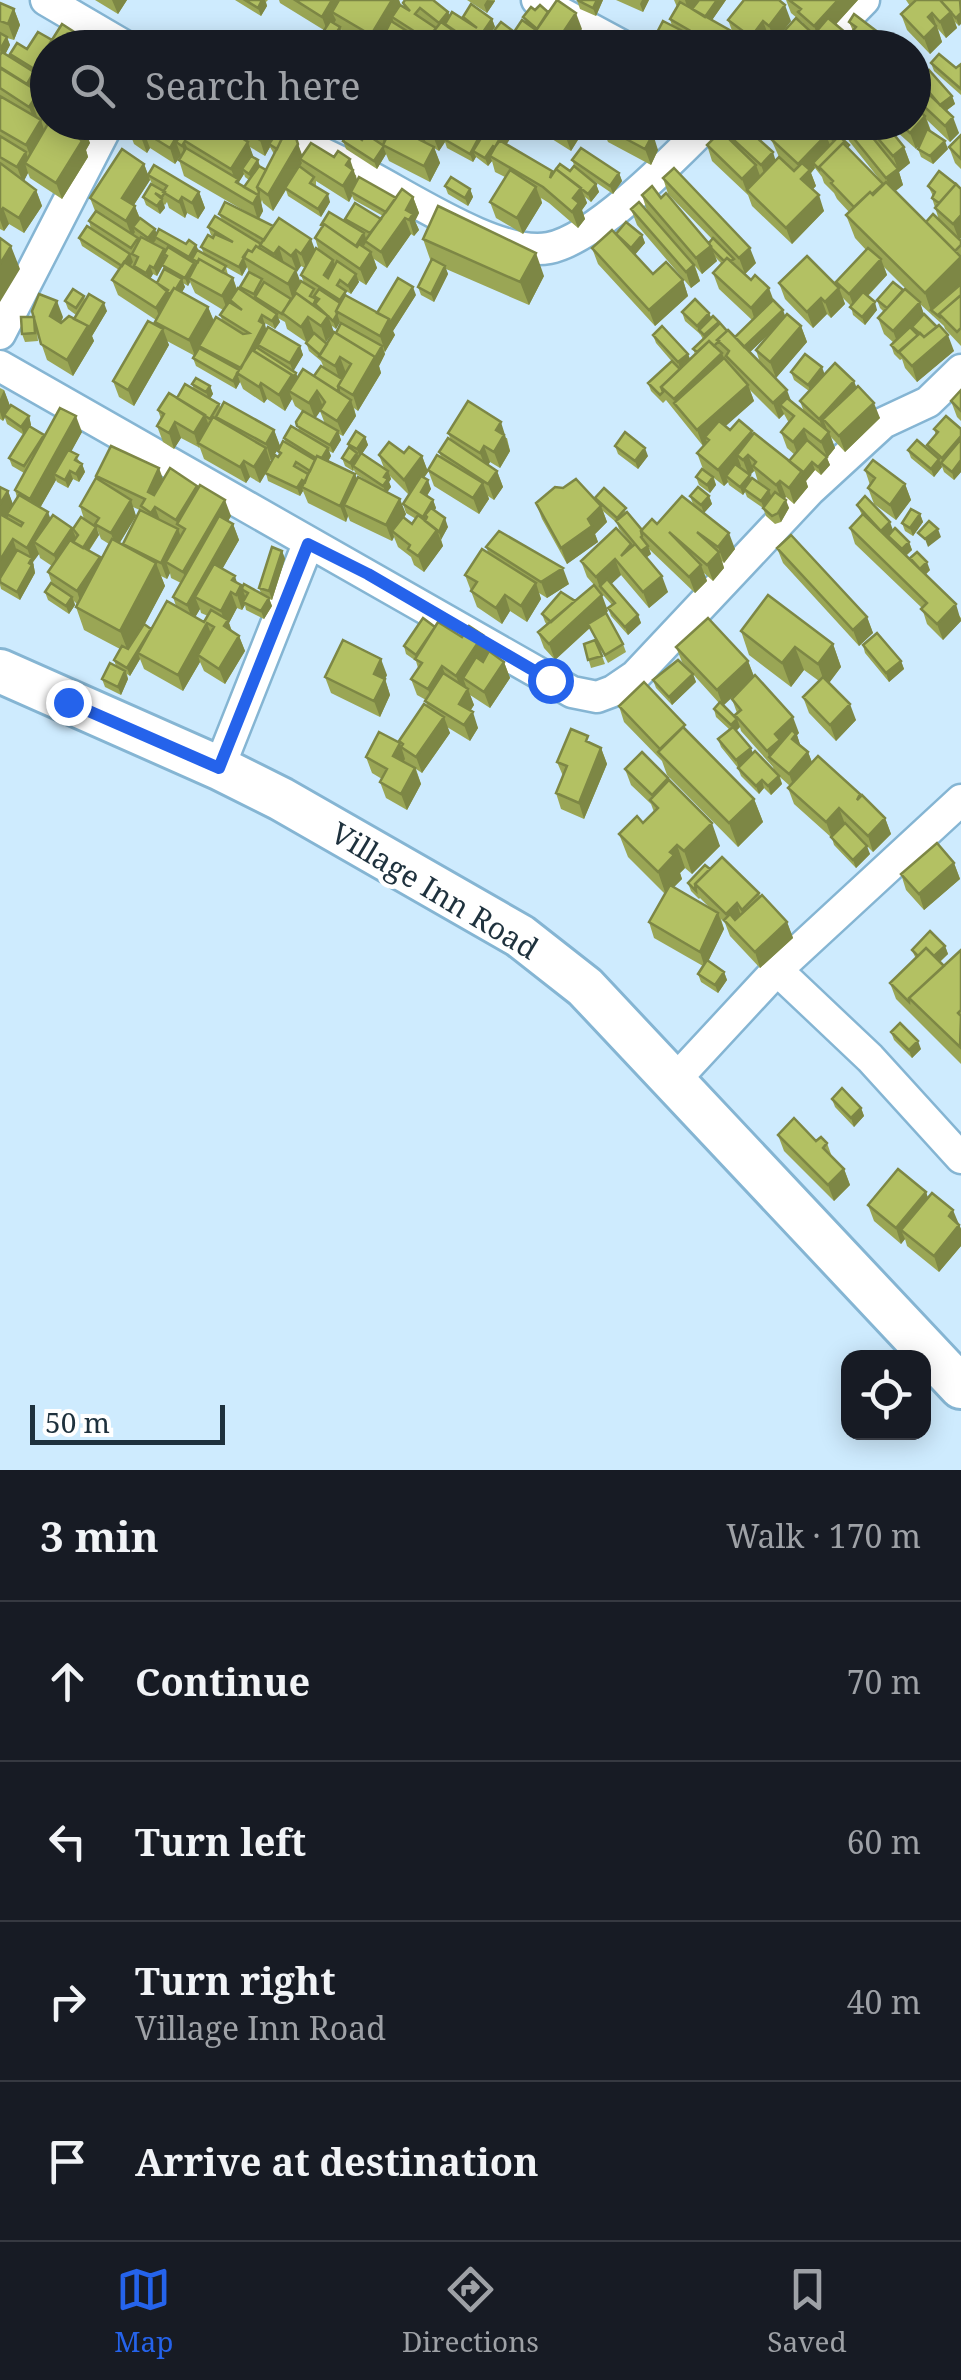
<!DOCTYPE html>
<html lang="en">
<head>
<meta charset="utf-8">
<style>
	:root { --surface:#171b24; --page:#242831; --text:#f1f3f6; --muted:#9ea1a6; --line:#363941; --accent:#2563eb }
	body { margin:0; font-family:"Noto Serif",serif; background:var(--page); color:var(--text) }
	.controls { position:absolute; right:30px; bottom:30px; display:grid; overflow:hidden; border-radius:20px; box-shadow:0 5px 25px #0003 }
	.controls button { width:90px; height:90px; display:grid; place-items:center; padding:0; border:0; border-bottom:2px solid var(--line); background:var(--surface); color:var(--text); font:50px sans-serif }
	.scale { position:absolute; left:30px; bottom:25px; width:195px; box-sizing:border-box; padding-left:10px; border:5px solid #1e313d; border-top:0; font-size:28px; line-height:35px; white-space:nowrap; color:#1e313d; -webkit-text-stroke:8px #fff; paint-order:stroke }
	.stop { position:absolute; width:30px; height:30px; margin:-22px; border:8px solid #2563eb; border-radius:50%; background:#fff }
	.stop.end { background:#2563eb; border-color:#fff; box-shadow:0 2px 10px #0008 }
	.list { margin:0; padding:0; list-style:none }
	h2 { display:flex; justify-content:space-between; align-items:center; height:130px; margin:0; padding:0 40px; font-size:42px }
	h2 small { font-size:32px; font-weight:400; color:var(--muted) }
	.list li { display:grid; grid-template-columns:65px 1fr auto; gap:30px; align-items:center; box-sizing:border-box; height:160px; padding:0 40px; border-top:2px solid var(--line) }
	.list b { display:block; font-size:38px; white-space:nowrap }
	.list p { margin:0; font-size:32px; white-space:nowrap; color:var(--muted) }
	.list em { font-size:32px; font-style:normal; color:var(--muted) }
	.icon { flex:none; width:55px; height:55px; fill:none; stroke:currentColor; stroke-width:2; stroke-linecap:round; stroke-linejoin:round }
	.map { position:relative; flex:none; width:961px; height:1470px; overflow:hidden }
	.search { position:absolute; background:var(--surface); box-shadow:0 5px 25px #0003; left:30px; right:30px; top:30px; height:110px; display:flex; align-items:center; gap:25px; box-sizing:border-box; padding:0 35px; border-radius:55px; color:var(--muted); font-size:38px }
	.sheet { height:770px; background:var(--surface) }
	nav { display:flex; justify-content:space-around; align-items:center; box-sizing:border-box; height:140px; border-top:2px solid var(--line); background:var(--surface); font-size:28px; color:var(--muted) }
	nav a { display:grid; justify-items:center; gap:5px }
	nav .on { color:var(--accent) }
	.map>svg:first-child { display:block }
	.lines { fill:none; stroke-linecap:round; stroke-linejoin:round }
	.street-casing { stroke:#85b5d3; stroke-width:35 }
	.secondary-casing { stroke:#85b5d3; stroke-width:48 }
	.street { stroke:#fff; stroke-width:30 }
	.secondary { stroke:#fff; stroke-width:42 }
	.wall { fill:#9aa655; fill-rule:evenodd }
	.shaded-wall { fill:#7d8745 }
	.building { fill:#b3c163; stroke:#7d8745; stroke-width:2.5 }
	.route { stroke:#2563eb; stroke-width:12 }
	.labels { text-anchor:middle; dominant-baseline:central; stroke-width:9; stroke-linejoin:round; paint-order:stroke }
	.street-label { font-size:30px; fill:#1e313d; stroke:#fff }
</style>
</head>
<body>
<div class="map">
<svg width="961" height="1470" viewBox="0 0 961 1470">
	<rect width="100%" height="100%" fill="#ceebfe"/>
	<g class="lines">
		<g class="street-casing">
			<path id="street" d="M 46,0 L 128,48
				M 537,0 L 626,48
				M 817,48 L 864,0
				M 259,122 C 291,139 323,153 355,169 C 403,192 497,258 549,248 C 596,239 675,157 710,122
				M 0,334 L 109,122
				M 0,366 L 572,692 L 597,697 L 613,691 L 635,676 L 810,490 L 883,423 L 928,402 L 961,370
				M 219,768 L 308,544
				M 777,970 L 961,800
				M 675,1080 L 777,970 L 870,1058 L 961,1158"/>
		</g>
		<g class="secondary-casing">
			<path id="secondary" d="M 0,671 L 219,768 L 281,799 L 520,936 L 585,987 L 961,1387"/>
		</g>
		<use href="#street" class="street"/>
		<use href="#secondary" class="secondary"/>
	</g>
	<path class="wall" d="M 95,0 L 127,0 L 118,14 Z
		M 235,0 L 268,0 L 266,2 L 267,6 L 261,16 Z
		M 279,0 L 399,0 L 401,5 L 404,7 L 403,3 L 448,12 L 450,16 L 465,20 L 463,17 L 492,19 L 495,27 L 488,36 L 491,43 L 488,48 L 371,48 L 340,29 L 343,36 L 340,40 L 280,3 Z
		M 467,0 L 495,0 L 495,1 L 487,13 Z
		M 577,0 L 603,0 L 596,16 L 580,9 Z
		M 616,0 L 649,0 L 643,12 Z
		M 674,0 L 726,0 L 712,20 L 738,48 L 652,48 L 651,44 L 672,26 L 670,19 L 677,7 Z
		M 786,0 L 858,0 L 836,24 L 851,37 L 853,31 L 849,22 L 883,36 L 886,44 L 883,48 L 769,48 L 774,42 L 769,37 L 761,48 L 749,48 L 734,36 L 728,20 L 791,21 L 778,37 L 803,23 L 791,13 Z
		M 906,0 L 960,0 L 959,26 L 955,22 L 957,28 L 946,38 L 938,29 L 942,42 L 930,54 L 907,30 L 901,14 L 910,6 Z
		M 0,3 L 14,9 L 20,25 L 14,40 L 7,38 L 10,45 L 5,54 L 11,58 L 10,54 L 27,49 L 48,48 L 48,63 L 38,78 L 35,76 L 37,81 L 32,88 L 39,92 L 36,84 L 48,72 L 48,122 L 82,122 L 80,125 L 90,143 L 86,150 L 88,157 L 62,199 L 30,178 L 28,173 L 24,180 L 36,190 L 42,206 L 24,233 L 9,224 L 4,231 L 0,229 Z
		M 931,63 L 956,68 L 961,64 L 961,95 L 934,71 Z
		M 918,79 L 952,96 L 955,104 L 946,111 L 959,133 L 950,142 L 927,120 L 931,131 L 948,149 L 933,164 L 921,157 L 918,149 L 920,144 L 916,149 L 886,122 L 914,122 L 914,80 L 921,88 Z
		M 132,122 L 263,122 L 273,139 L 282,138 L 295,135 L 302,156 L 356,175 L 357,181 L 396,198 L 413,197 L 419,213 L 415,221 L 419,230 L 414,236 L 411,234 L 387,268 L 374,259 L 377,268 L 366,285 L 358,280 L 359,282 L 351,294 L 343,289 L 348,297 L 377,313 L 416,295 L 393,331 L 395,335 L 385,352 L 384,351 L 385,354 L 379,366 L 381,373 L 358,411 L 354,408 L 356,416 L 343,436 L 339,434 L 341,440 L 333,453 L 329,451 L 331,456 L 328,461 L 355,474 L 357,480 L 368,482 L 356,474 L 354,470 L 353,471 L 345,466 L 342,458 L 350,448 L 348,444 L 365,437 L 368,445 L 362,454 L 384,468 L 379,455 L 404,453 L 422,456 L 428,472 L 424,478 L 431,489 L 427,496 L 433,500 L 436,508 L 434,511 L 448,527 L 441,539 L 443,546 L 424,572 L 414,565 L 411,557 L 398,547 L 394,537 L 392,541 L 350,521 L 348,516 L 346,522 L 308,503 L 303,491 L 300,496 L 268,481 L 266,473 L 260,483 L 250,477 L 246,483 L 204,459 L 200,448 L 181,438 L 174,449 L 163,442 L 157,426 L 161,419 L 158,410 L 177,398 L 194,390 L 192,384 L 210,386 L 213,394 L 210,399 L 219,404 L 221,408 L 274,430 L 280,446 L 271,460 L 270,460 L 271,462 L 279,455 L 278,451 L 286,443 L 284,438 L 299,430 L 296,422 L 302,411 L 295,406 L 292,399 L 285,411 L 267,399 L 264,403 L 243,389 L 240,382 L 236,389 L 196,366 L 193,358 L 195,356 L 167,341 L 169,345 L 134,406 L 119,397 L 113,381 L 157,326 L 156,320 L 118,295 L 112,280 L 119,270 L 82,246 L 79,238 L 91,229 L 89,221 L 95,211 L 90,198 L 144,164 L 150,180 L 134,205 L 140,218 L 157,233 L 186,244 L 196,245 L 199,251 L 204,254 L 201,247 L 213,237 L 211,235 L 208,227 L 222,220 L 219,214 L 248,213 L 184,176 L 179,160 L 181,155 L 175,164 L 150,148 L 147,153 L 134,144 L 128,128 ZM 250,147 L 265,156 L 270,147 L 274,154 L 266,170 L 260,166 L 258,160 L 253,157 ZM 244,174 L 245,177 L 249,180 L 244,187 L 240,185 L 239,182 ZM 316,181 L 349,202 L 352,196 L 354,200 L 383,216 L 381,219 L 345,219 L 347,223 L 321,225 L 322,227 L 315,238 L 319,251 L 259,219 L 263,211 L 261,203 L 262,200 L 263,203 L 273,211 L 286,190 L 288,196 L 321,217 L 330,202 L 316,187 ZM 163,265 L 164,269 L 157,283 L 150,279 L 153,274 L 157,276 ZM 301,266 L 305,268 L 301,275 L 304,283 L 300,282 L 296,271 ZM 226,267 L 242,276 L 247,267 L 249,272 L 240,287 L 242,291 L 237,289 L 233,278 L 228,275 ZM 190,282 L 195,293 L 223,310 L 220,315 L 223,322 L 214,321 L 208,307 L 182,292 L 185,287 L 183,283 L 188,286 ZM 278,318 L 285,322 L 287,329 L 306,342 L 309,351 L 321,361 L 324,368 L 314,376 L 298,377 L 293,371 L 303,355 L 300,346 L 266,331 L 265,323 L 275,329 L 280,322 ZM 340,322 L 336,333 L 327,344 L 318,337 L 326,342 L 332,326 L 336,329 ZM 320,411 L 325,424 L 315,418 ZM 390,476 L 409,495 L 403,504 L 406,513 L 416,519 L 412,524 L 404,518 L 406,514 L 387,492 L 391,487 L 389,482 L 391,479 Z
		M 339,122 L 453,122 L 454,126 L 458,128 L 456,122 L 519,122 L 509,136 L 510,139 L 506,144 L 552,171 L 553,174 L 570,171 L 575,167 L 572,160 L 619,173 L 622,181 L 613,194 L 585,175 L 596,184 L 599,192 L 591,202 L 585,197 L 587,203 L 582,210 L 585,219 L 578,228 L 549,203 L 541,198 L 542,203 L 523,234 L 496,218 L 490,202 L 505,177 L 495,172 L 492,161 L 488,166 L 476,157 L 473,162 L 447,148 L 445,142 L 439,151 L 434,148 L 440,163 L 430,182 L 389,161 L 386,154 L 377,169 L 346,149 L 343,141 L 362,140 L 363,138 Z
		M 525,122 L 647,122 L 643,129 L 658,150 L 651,165 L 608,142 L 605,135 L 601,140 L 588,132 L 586,127 L 571,151 Z
		M 658,122 L 690,122 L 681,137 Z
		M 752,122 L 757,138 L 775,160 L 779,157 L 771,139 L 788,122 L 826,122 L 827,126 L 884,185 L 849,141 L 843,125 L 861,122 L 884,122 L 904,147 L 910,163 L 899,172 L 903,185 L 895,191 L 926,222 L 939,220 L 932,198 L 933,196 L 928,186 L 939,171 L 961,241 L 961,346 L 945,329 L 944,326 L 920,304 L 924,314 L 954,351 L 917,382 L 905,368 L 902,359 L 900,360 L 894,354 L 891,345 L 894,343 L 884,334 L 878,318 L 884,312 L 880,308 L 877,300 L 903,290 L 910,293 L 884,267 L 887,275 L 868,296 L 877,310 L 865,325 L 853,315 L 851,306 L 843,298 L 845,304 L 831,318 L 827,314 L 813,328 L 785,299 L 779,283 L 839,288 L 836,282 L 866,250 L 855,238 L 846,215 L 849,212 L 837,199 L 834,193 L 824,183 L 822,177 L 815,168 L 811,173 L 816,186 L 813,189 L 824,211 L 792,244 L 752,206 L 748,195 L 712,161 L 707,145 L 727,137 L 725,132 Z
		M 754,122 L 783,122 L 771,137 Z
		M 961,135 L 961,169 L 955,163 L 949,147 Z
		M 148,175 L 199,192 L 205,208 L 198,219 L 187,213 L 185,218 L 169,208 L 167,202 L 165,205 L 164,204 L 165,208 L 160,214 L 146,205 L 143,197 L 152,184 Z
		M 663,178 L 756,263 L 745,274 L 736,265 L 737,267 L 774,301 L 785,316 L 801,326 L 807,342 L 776,378 L 792,402 L 804,412 L 800,401 L 809,391 L 794,380 L 791,372 L 825,374 L 854,381 L 856,387 L 880,418 L 845,452 L 831,437 L 835,448 L 827,458 L 830,465 L 821,475 L 815,470 L 806,481 L 808,487 L 794,504 L 786,497 L 784,499 L 789,508 L 781,522 L 775,524 L 766,516 L 763,508 L 747,497 L 745,492 L 743,495 L 729,485 L 728,482 L 724,486 L 714,478 L 716,485 L 710,493 L 699,485 L 696,477 L 703,469 L 697,453 L 703,446 L 666,400 L 663,403 L 651,391 L 648,383 L 674,364 L 656,343 L 653,335 L 688,354 L 690,359 L 695,354 L 693,349 L 703,339 L 700,334 L 685,321 L 682,312 L 709,313 L 711,317 L 735,337 L 752,320 L 719,289 L 713,273 L 722,264 L 715,257 L 717,261 L 702,274 L 695,266 L 700,281 L 691,288 L 637,225 L 631,209 L 647,211 L 642,195 L 661,198 L 709,243 L 712,239 L 668,194 ZM 770,333 L 756,350 L 760,363 L 750,352 ZM 750,390 L 779,419 L 784,414 L 789,423 L 781,432 L 787,448 L 795,455 L 790,461 L 753,434 L 730,430 L 725,426 L 754,401 ZM 754,471 L 755,472 L 758,482 L 751,479 L 750,475 Z
		M 445,186 L 470,189 L 473,197 L 468,206 L 448,194 Z
		M 616,234 L 642,235 L 645,243 L 635,254 L 653,274 L 683,280 L 688,296 L 655,326 L 598,264 L 592,248 Z
		M 423,239 L 544,276 L 529,305 L 446,269 L 448,274 L 434,302 L 421,295 L 418,287 L 431,262 Z
		M 84,296 L 85,300 L 107,311 L 92,336 L 94,341 L 73,376 L 47,360 L 37,331 L 38,341 L 25,342 L 22,334 L 63,317 L 61,323 L 74,319 L 76,315 L 68,309 L 65,301 Z
		M 0,388 L 4,390 L 10,406 L 29,416 L 31,425 L 30,427 L 44,435 L 82,432 L 71,451 L 82,464 L 85,472 L 79,482 L 73,479 L 68,488 L 57,482 L 56,480 L 40,508 L 50,519 L 73,529 L 84,519 L 80,506 L 98,480 L 96,476 L 163,480 L 197,486 L 231,516 L 228,521 L 233,524 L 239,540 L 222,569 L 242,588 L 261,593 L 259,588 L 282,551 L 285,559 L 272,600 L 269,599 L 272,606 L 264,619 L 246,610 L 245,605 L 242,610 L 237,608 L 229,623 L 232,631 L 239,636 L 245,651 L 225,684 L 204,671 L 200,662 L 183,691 L 144,669 L 140,659 L 130,676 L 127,674 L 128,679 L 121,695 L 105,687 L 102,679 L 116,666 L 114,660 L 120,649 L 84,630 L 76,607 L 77,604 L 74,601 L 75,605 L 69,614 L 48,600 L 45,592 L 52,584 L 48,572 L 52,566 L 40,558 L 39,554 L 33,562 L 35,573 L 20,600 L 1,589 L 0,585 L 0,487 L 8,491 L 13,505 L 17,498 L 15,490 L 24,473 L 12,466 L 9,458 L 24,435 L 7,424 L 5,418 L 3,421 L 0,419 ZM 133,507 L 142,511 L 124,546 L 119,544 L 136,516 ZM 97,529 L 101,539 L 109,544 L 101,560 L 100,557 L 89,551 L 99,535 ZM 170,573 L 171,578 L 181,583 L 173,597 L 176,606 L 151,630 L 144,625 L 165,586 L 161,576 L 167,579 ZM 200,609 L 201,613 L 208,616 L 204,622 L 195,617 Z
		M 961,390 L 961,421 L 957,417 L 951,401 Z
		M 934,429 L 961,429 L 961,472 L 954,480 L 944,472 L 940,461 L 942,467 L 934,477 L 911,458 L 908,450 L 930,451 L 927,445 L 936,435 Z
		M 448,433 L 507,438 L 510,451 L 500,468 L 490,462 L 488,465 L 497,471 L 503,487 L 494,500 L 488,496 L 489,499 L 479,514 L 434,486 L 428,470 L 441,457 L 439,452 L 451,440 Z
		M 615,446 L 648,456 L 638,469 L 618,454 Z
		M 865,470 L 905,484 L 911,500 L 896,520 L 874,504 L 868,488 L 870,485 Z
		M 690,496 L 709,496 L 712,504 L 704,513 L 735,549 L 724,563 L 722,561 L 724,568 L 713,581 L 704,573 L 707,581 L 695,593 L 649,549 L 651,554 L 646,558 L 668,592 L 649,608 L 621,575 L 611,584 L 638,615 L 641,623 L 628,635 L 611,616 L 608,608 L 612,605 L 587,577 L 581,561 L 631,544 L 633,546 L 619,529 L 617,523 L 603,511 L 607,522 L 595,534 L 598,542 L 567,564 L 542,519 L 536,503 L 596,501 L 627,512 L 642,530 L 657,524 L 693,504 Z
		M 857,505 L 893,530 L 886,537 L 890,540 L 888,536 L 909,542 L 912,550 L 906,556 L 911,561 L 930,570 L 925,575 L 961,618 L 961,621 L 943,640 L 927,624 L 922,608 L 855,544 L 850,528 L 862,515 Z
		M 920,514 L 923,522 L 913,536 L 905,531 L 902,523 Z
		M 486,547 L 569,584 L 547,598 L 539,593 L 541,599 L 527,622 L 510,611 L 502,624 L 477,607 L 465,575 L 488,552 Z
		M 777,548 L 867,617 L 873,633 L 859,646 L 783,563 Z
		M 575,601 L 608,611 L 605,614 L 623,644 L 626,652 L 608,663 L 590,628 L 555,660 L 544,648 L 538,632 L 547,625 L 545,622 L 542,614 Z
		M 435,627 L 462,637 L 489,651 L 482,661 L 504,662 L 510,678 L 490,708 L 470,695 L 474,705 L 470,711 L 478,728 L 470,741 L 447,727 L 450,733 L 422,773 L 416,769 L 421,784 L 407,810 L 386,798 L 380,782 L 382,779 L 372,773 L 366,757 L 400,743 L 401,747 L 399,741 L 427,706 L 426,700 L 417,695 L 411,679 L 418,668 L 416,661 L 406,654 L 404,646 Z
		M 741,631 L 833,644 L 841,667 L 829,683 L 856,720 L 836,741 L 809,713 L 803,697 L 819,681 L 804,670 L 791,687 L 749,655 Z
		M 584,644 L 602,656 L 605,664 L 591,668 Z
		M 863,645 L 901,661 L 904,669 L 889,682 L 865,653 Z
		M 676,647 L 748,661 L 754,676 L 799,733 L 797,735 L 800,745 L 808,752 L 812,762 L 861,796 L 885,818 L 891,834 L 873,852 L 859,838 L 870,854 L 856,868 L 834,845 L 832,838 L 794,804 L 788,788 L 790,786 L 780,777 L 782,784 L 771,795 L 764,788 L 759,794 L 741,776 L 738,768 L 721,747 L 718,739 L 730,730 L 716,717 L 714,709 L 719,703 L 682,662 ZM 744,686 L 732,699 L 737,713 L 736,717 L 723,705 ZM 740,727 L 741,731 L 773,767 L 774,771 L 753,753 L 736,731 Z
		M 693,674 L 696,682 L 672,705 L 656,688 L 653,680 Z
		M 387,675 L 385,679 L 390,695 L 380,717 L 331,693 L 325,677 Z
		M 619,706 L 688,732 L 754,799 L 763,822 L 738,847 L 667,775 L 662,761 L 624,722 Z
		M 591,744 L 601,748 L 607,764 L 584,819 L 561,809 L 556,793 L 563,776 L 557,762 Z
		M 625,769 L 669,781 L 720,846 L 692,874 L 685,868 L 680,873 L 682,879 L 674,887 L 709,907 L 700,898 L 699,899 L 691,891 L 688,883 L 710,869 L 759,893 L 760,896 L 787,922 L 793,938 L 760,968 L 730,936 L 725,923 L 721,919 L 724,929 L 708,961 L 724,972 L 727,980 L 718,993 L 701,982 L 698,974 L 703,966 L 654,938 L 649,922 L 665,894 L 628,857 L 619,834 L 643,823 L 654,812 L 651,804 L 631,785 Z
		M 954,863 L 960,879 L 924,910 L 906,890 L 901,874 Z
		M 945,946 L 948,954 L 940,962 L 944,966 L 961,950 L 961,1064 L 896,999 L 890,983 L 916,959 L 912,950 Z
		M 891,1032 L 921,1049 L 912,1058 L 894,1040 Z
		M 832,1099 L 861,1108 L 864,1116 L 854,1127 L 835,1107 Z
		M 778,1135 L 827,1143 L 832,1157 L 844,1169 L 850,1185 L 834,1201 L 784,1151 Z
		M 926,1192 L 928,1198 L 959,1225 L 961,1229 L 961,1246 L 939,1272 L 907,1246 L 905,1239 L 901,1244 L 874,1221 L 868,1205 Z"/>
	<path class="shaded-wall" d="M 112,0 L 127,0 L 118,14 Z
		M 262,0 L 265,0 L 267,6 L 261,16 L 258,8 Z
		M 332,0 L 343,0 L 332,12 L 336,20 L 328,33 L 322,17 Z
		M 392,0 L 399,0 L 402,9 L 392,17 L 394,23 L 375,45 L 371,35 Z
		M 487,0 L 495,1 L 487,13 L 484,5 Z
		M 597,0 L 603,0 L 596,16 L 593,8 Z
		M 642,0 L 649,0 L 643,12 L 640,4 Z
		M 685,0 L 700,0 L 690,16 Z
		M 717,0 L 726,0 L 708,26 L 705,18 Z
		M 838,0 L 858,0 L 820,42 L 814,26 Z
		M 785,5 L 791,21 L 775,42 L 769,26 Z
		M 14,9 L 20,25 L 14,40 L 8,24 Z
		M 448,12 L 451,20 L 442,31 L 439,23 Z
		M 951,12 L 957,28 L 946,38 L 940,22 Z
		M 576,13 L 582,29 L 570,48 L 558,48 L 556,43 Z
		M 932,13 L 942,42 L 930,54 L 924,38 L 928,17 Z
		M 961,13 L 961,24 L 959,26 L 956,18 Z
		M 492,19 L 495,27 L 488,36 L 491,43 L 488,48 L 480,48 L 483,32 Z
		M 763,21 L 769,37 L 761,48 L 755,48 L 751,37 Z
		M 340,27 L 343,36 L 337,45 L 334,37 Z
		M 809,30 L 814,43 L 810,39 L 813,48 L 793,48 Z
		M 733,32 L 738,48 L 724,48 Z
		M 883,36 L 886,44 L 883,48 L 874,48 Z
		M 7,37 L 10,45 L 3,59 L 0,50 Z
		M 46,53 L 48,63 L 38,78 L 36,70 Z
		M 34,72 L 37,81 L 29,94 L 26,86 Z
		M 39,92 L 45,108 L 33,105 L 38,119 L 35,123 L 29,107 Z
		M 952,96 L 955,104 L 943,113 L 940,105 Z
		M 925,116 L 931,132 L 916,149 L 910,133 Z
		M 953,117 L 959,133 L 950,142 L 945,126 Z
		M 41,120 L 46,136 L 32,161 L 26,145 Z
		M 66,122 L 82,122 L 70,141 L 64,126 Z
		M 389,122 L 395,122 L 399,132 L 385,146 L 382,136 Z
		M 442,122 L 453,122 L 455,127 L 444,139 L 445,142 L 439,151 L 433,136 Z
		M 479,122 L 494,122 L 480,142 L 474,127 Z
		M 504,122 L 519,122 L 510,137 Z
		M 573,122 L 589,122 L 585,124 L 586,127 L 571,151 L 565,135 Z
		M 639,122 L 647,123 L 637,139 L 634,131 Z
		M 675,122 L 690,122 L 681,137 Z
		M 751,122 L 757,138 L 746,128 Z
		M 766,122 L 783,122 L 771,137 Z
		M 813,122 L 826,122 L 828,127 L 823,132 Z
		M 268,125 L 273,141 L 269,144 L 270,147 L 265,156 L 260,140 Z
		M 84,127 L 90,143 L 86,150 L 88,157 L 62,199 L 56,183 Z
		M 420,127 L 426,143 L 421,150 L 415,135 Z
		M 602,127 L 605,135 L 601,140 L 598,132 Z
		M 180,131 L 191,157 L 188,162 L 182,146 L 176,142 L 181,155 L 175,164 L 170,148 Z
		M 507,131 L 510,139 L 499,156 L 496,148 Z
		M 144,132 L 150,148 L 147,153 L 141,137 Z
		M 653,134 L 658,150 L 651,165 L 645,149 Z
		M 826,135 L 832,150 L 813,163 L 815,168 L 811,173 L 816,186 L 807,195 L 798,164 Z
		M 478,139 L 481,147 L 473,151 L 476,157 L 473,162 L 470,154 Z
		M 945,141 L 948,149 L 933,164 L 930,156 Z
		M 248,142 L 254,158 L 242,169 L 244,174 L 239,182 L 243,195 L 242,198 L 231,169 Z
		M 298,144 L 304,160 L 300,159 L 302,163 L 273,211 L 268,195 Z
		M 383,146 L 386,154 L 377,169 L 374,161 Z
		M 493,146 L 496,154 L 490,156 L 492,161 L 488,166 L 485,158 Z
		M 434,147 L 440,163 L 430,182 L 424,166 Z
		M 904,147 L 910,163 L 899,172 L 903,185 L 892,194 L 886,178 L 898,169 L 893,156 Z
		M 26,152 L 31,167 L 25,163 L 28,173 L 23,183 L 17,167 Z
		M 773,152 L 778,168 L 767,181 L 761,165 Z
		M 350,159 L 359,186 L 351,192 L 352,196 L 349,202 L 343,186 L 346,165 Z
		M 258,160 L 260,168 L 252,182 L 249,174 Z
		M 144,164 L 150,180 L 128,214 L 122,198 Z
		M 756,165 L 762,181 L 747,190 L 748,195 L 742,179 Z
		M 619,173 L 622,181 L 613,194 L 610,186 Z
		M 596,184 L 599,192 L 591,202 L 588,194 Z
		M 536,187 L 542,203 L 523,234 L 517,218 Z
		M 581,188 L 587,203 L 582,210 L 585,219 L 578,228 L 572,212 L 573,198 Z
		M 470,189 L 473,197 L 468,206 L 465,198 Z
		M 36,190 L 42,206 L 24,233 L 19,218 Z
		M 199,192 L 205,208 L 198,219 L 192,203 Z
		M 259,192 L 263,211 L 258,220 L 253,204 Z
		M 328,194 L 330,202 L 321,217 L 318,209 Z
		M 819,195 L 824,211 L 792,244 L 786,228 Z
		M 182,197 L 187,213 L 185,218 L 179,202 Z
		M 413,197 L 419,213 L 415,221 L 419,230 L 414,236 L 406,210 Z
		M 162,199 L 165,208 L 160,214 L 157,206 Z
		M 135,206 L 141,222 L 133,227 L 135,232 L 132,237 L 126,221 Z
		M 3,208 L 9,224 L 4,231 L 0,220 L 0,212 Z
		M 961,215 L 961,238 L 959,240 L 953,224 Z
		M 405,218 L 411,234 L 387,268 L 381,252 Z
		M 155,229 L 158,237 L 155,237 L 156,240 L 151,246 L 148,238 Z
		M 364,233 L 367,241 L 359,254 L 356,246 Z
		M 642,235 L 645,243 L 634,256 L 631,248 Z
		M 311,239 L 317,255 L 307,270 L 301,254 Z
		M 196,245 L 199,253 L 192,259 L 194,263 L 192,265 L 189,257 Z
		M 11,246 L 20,269 L 0,302 L 0,264 Z
		M 711,246 L 717,261 L 702,274 L 696,258 Z
		M 279,247 L 284,263 L 280,270 L 274,254 Z
		M 750,248 L 756,263 L 745,274 L 739,258 Z
		M 164,249 L 167,256 L 164,254 L 166,260 L 157,276 L 154,268 Z
		M 296,250 L 301,266 L 297,272 L 291,256 Z
		M 371,252 L 377,268 L 366,285 L 360,269 Z
		M 536,253 L 544,276 L 529,305 L 520,282 Z
		M 130,254 L 133,262 L 125,274 L 122,266 Z
		M 961,257 L 961,289 L 931,310 L 933,317 L 925,293 Z
		M 244,259 L 247,267 L 242,276 L 239,267 Z
		M 881,259 L 887,275 L 855,309 L 849,294 Z
		M 333,260 L 336,268 L 327,283 L 324,275 Z
		M 194,263 L 197,271 L 189,278 L 190,282 L 188,286 L 185,278 Z
		M 694,265 L 700,281 L 691,288 L 686,272 Z
		M 150,266 L 153,274 L 149,281 L 146,273 Z
		M 445,266 L 448,274 L 434,302 L 431,294 Z
		M 296,270 L 302,286 L 293,300 L 288,284 Z
		M 356,274 L 359,282 L 351,294 L 348,286 Z
		M 233,278 L 238,294 L 230,300 L 232,305 L 228,312 L 222,296 Z
		M 182,279 L 185,287 L 176,303 L 173,295 Z
		M 683,280 L 688,296 L 655,326 L 649,310 Z
		M 413,287 L 416,295 L 393,331 L 395,335 L 385,352 L 380,336 L 389,319 Z
		M 769,288 L 775,304 L 756,324 L 751,308 Z
		M 839,288 L 845,304 L 831,318 L 825,302 Z
		M 168,290 L 174,306 L 162,324 L 156,308 Z
		M 821,298 L 827,314 L 813,328 L 807,312 Z
		M 57,301 L 63,317 L 56,332 L 50,316 Z
		M 875,302 L 877,310 L 865,325 L 862,317 Z
		M 920,302 L 925,318 L 912,327 L 914,331 L 899,347 L 893,331 Z
		M 104,303 L 107,311 L 92,336 L 94,341 L 73,376 L 67,360 Z
		M 208,307 L 214,322 L 195,356 L 189,340 Z
		M 783,310 L 786,318 L 747,355 L 744,347 Z
		M 709,313 L 712,321 L 699,330 L 700,335 L 697,326 Z
		M 277,314 L 280,322 L 275,329 L 272,321 Z
		M 337,314 L 340,322 L 336,329 L 333,321 Z
		M 262,315 L 267,332 L 255,355 L 241,368 Z
		M 328,316 L 334,332 L 326,342 L 321,326 Z
		M 308,317 L 314,333 L 307,343 L 301,327 Z
		M 801,326 L 807,342 L 776,378 L 770,362 Z
		M 163,329 L 169,345 L 134,406 L 128,390 Z
		M 948,335 L 954,351 L 917,382 L 912,366 Z
		M 300,346 L 303,355 L 293,372 L 290,363 Z
		M 382,346 L 385,354 L 379,366 L 381,373 L 358,411 L 353,395 Z
		M 722,353 L 728,369 L 676,405 L 674,399 Z
		M 688,354 L 691,362 L 681,371 L 678,362 Z
		M 340,357 L 346,373 L 340,382 L 335,366 Z
		M 822,367 L 825,375 L 811,393 L 808,385 Z
		M 237,373 L 240,382 L 236,389 L 233,381 Z
		M 296,373 L 299,381 L 289,391 L 292,399 L 285,411 L 279,395 L 292,375 Z
		M 854,381 L 860,397 L 823,419 L 828,432 L 825,435 L 819,419 Z
		M 261,383 L 267,399 L 264,403 L 259,387 Z
		M 748,385 L 754,401 L 709,441 L 705,437 L 707,442 L 703,446 L 697,430 Z
		M 210,386 L 213,394 L 209,400 L 206,392 Z
		M 4,390 L 10,406 L 3,421 L 0,412 L 0,399 Z
		M 787,390 L 793,406 L 780,405 L 784,414 L 779,419 L 773,403 Z
		M 317,391 L 323,407 L 315,419 L 309,403 Z
		M 351,400 L 356,416 L 343,436 L 337,421 Z
		M 874,403 L 880,418 L 845,452 L 839,436 Z
		M 205,415 L 211,431 L 198,443 L 199,449 L 194,433 Z
		M 29,416 L 31,425 L 24,435 L 21,427 Z
		M 76,416 L 82,432 L 58,476 L 54,474 L 56,480 L 36,515 L 30,499 Z
		M 175,422 L 181,438 L 174,449 L 169,433 Z
		M 501,422 L 510,451 L 500,468 L 494,452 L 496,430 Z
		M 804,429 L 810,445 L 799,458 L 793,442 Z
		M 274,430 L 280,446 L 271,460 L 266,444 Z
		M 338,431 L 341,440 L 333,453 L 330,445 Z
		M 752,431 L 758,447 L 749,457 L 754,471 L 750,475 L 752,483 L 744,489 L 745,492 L 743,495 L 740,487 L 749,476 L 743,460 L 737,455 L 741,466 L 730,479 L 726,476 L 728,482 L 724,486 L 718,470 Z
		M 829,432 L 835,448 L 827,458 L 830,465 L 821,475 L 818,467 L 827,457 L 821,442 Z
		M 365,437 L 368,445 L 360,457 L 357,449 Z
		M 484,446 L 490,462 L 486,469 L 480,453 Z
		M 266,448 L 271,464 L 260,483 L 254,467 Z
		M 328,448 L 331,456 L 324,469 L 321,461 Z
		M 645,448 L 648,456 L 638,469 L 635,461 Z
		M 357,453 L 360,461 L 353,466 L 353,471 L 350,463 Z
		M 422,456 L 428,472 L 410,496 L 404,480 Z
		M 939,459 L 942,467 L 934,477 L 931,469 Z
		M 961,460 L 961,472 L 954,480 L 952,472 Z
		M 244,461 L 250,477 L 246,483 L 240,467 Z
		M 812,462 L 815,470 L 806,481 L 808,487 L 794,504 L 789,488 Z
		M 82,464 L 85,472 L 79,482 L 76,474 Z
		M 159,468 L 165,484 L 153,507 L 148,492 Z
		M 70,471 L 73,479 L 68,488 L 65,480 Z
		M 388,471 L 391,479 L 389,482 L 391,487 L 386,494 L 383,486 L 384,477 Z
		M 497,471 L 503,487 L 494,500 L 488,484 Z
		M 355,474 L 361,490 L 344,505 L 348,516 L 346,522 L 340,506 Z
		M 713,477 L 716,485 L 710,493 L 707,485 Z
		M 302,480 L 305,488 L 302,487 L 303,491 L 300,496 L 297,488 Z
		M 428,480 L 431,489 L 424,500 L 421,492 Z
		M 780,481 L 786,497 L 782,501 L 776,485 Z
		M 483,483 L 489,499 L 479,514 L 473,498 Z
		M 905,484 L 911,500 L 896,520 L 890,505 Z
		M 197,486 L 203,502 L 177,524 L 176,520 Z
		M 769,490 L 772,498 L 764,509 L 761,501 Z
		M 8,491 L 14,507 L 0,530 L 0,504 Z
		M 709,496 L 712,504 L 704,513 L 701,505 Z
		M 400,499 L 406,514 L 395,534 L 392,531 L 394,537 L 392,541 L 386,525 Z
		M 131,500 L 136,516 L 116,549 L 111,533 Z
		M 225,500 L 231,516 L 189,588 L 183,572 Z
		M 433,500 L 436,508 L 429,520 L 425,515 L 427,522 L 426,525 L 423,517 Z
		M 786,500 L 789,508 L 781,522 L 778,513 Z
		M 601,506 L 607,522 L 595,534 L 598,542 L 567,564 L 561,548 Z
		M 155,507 L 161,523 L 157,528 L 151,513 Z
		M 48,512 L 54,528 L 34,542 L 39,554 L 33,562 L 35,573 L 20,600 L 17,592 L 31,559 L 27,548 Z
		M 920,514 L 923,522 L 913,536 L 910,528 Z
		M 445,518 L 448,527 L 441,540 L 439,532 Z
		M 890,522 L 893,530 L 884,539 L 881,531 Z
		M 233,524 L 239,540 L 204,601 L 195,597 L 200,609 L 193,621 L 187,605 Z
		M 96,527 L 99,535 L 83,559 L 81,551 Z
		M 72,528 L 78,543 L 59,571 L 54,555 Z
		M 178,529 L 184,545 L 166,562 L 170,573 L 167,579 L 161,563 Z
		M 938,529 L 941,537 L 928,547 L 925,539 Z
		M 437,530 L 443,546 L 424,572 L 418,556 Z
		M 729,533 L 735,549 L 724,563 L 718,547 Z
		M 13,539 L 18,555 L 0,582 L 0,560 Z
		M 909,542 L 912,550 L 904,557 L 902,549 Z
		M 648,546 L 651,554 L 644,559 L 641,551 Z
		M 282,551 L 285,559 L 272,600 L 269,591 Z
		M 719,552 L 724,568 L 713,581 L 707,565 Z
		M 100,557 L 106,573 L 82,607 L 77,591 Z
		M 615,559 L 621,575 L 604,591 L 600,586 L 602,593 L 596,577 Z
		M 927,562 L 930,570 L 923,577 L 920,569 Z
		M 156,563 L 165,586 L 129,654 L 120,631 Z
		M 701,565 L 707,581 L 695,593 L 689,577 Z
		M 563,568 L 569,584 L 547,598 L 541,582 Z
		M 235,576 L 239,589 L 241,585 L 247,601 L 243,602 L 245,605 L 242,610 L 232,580 Z
		M 662,576 L 668,592 L 649,608 L 643,592 Z
		M 536,583 L 541,599 L 527,622 L 521,606 Z
		M 231,592 L 237,608 L 229,623 L 233,636 L 224,626 L 225,623 L 221,611 Z
		M 505,595 L 510,611 L 502,624 L 496,608 Z
		M 602,595 L 608,611 L 555,660 L 549,644 Z
		M 72,597 L 75,605 L 69,614 L 66,606 Z
		M 269,598 L 272,606 L 264,619 L 261,611 Z
		M 956,604 L 961,621 L 943,640 L 937,624 Z
		M 638,615 L 641,623 L 628,635 L 625,627 Z
		M 867,617 L 873,633 L 859,646 L 853,630 Z
		M 207,623 L 213,639 L 198,655 L 200,662 L 183,691 L 178,675 Z
		M 151,629 L 138,653 L 140,659 L 130,676 L 127,668 Z
		M 483,635 L 489,651 L 469,682 L 463,678 L 466,686 L 462,692 L 456,676 Z
		M 239,636 L 245,651 L 225,684 L 219,669 Z
		M 833,644 L 841,667 L 826,687 L 818,664 Z
		M 795,647 L 804,670 L 791,687 L 782,663 Z
		M 381,659 L 387,675 L 385,679 L 390,695 L 380,717 L 374,701 L 374,674 Z
		M 748,661 L 754,677 L 723,706 L 717,690 Z
		M 901,661 L 904,669 L 889,682 L 886,673 Z
		M 504,662 L 510,678 L 490,708 L 484,692 Z
		M 442,666 L 448,682 L 433,705 L 428,689 Z
		M 125,671 L 128,679 L 121,695 L 118,687 Z
		M 693,674 L 696,682 L 672,705 L 669,697 Z
		M 468,689 L 474,705 L 465,719 L 459,704 Z
		M 850,704 L 856,720 L 836,741 L 830,725 Z
		M 473,712 L 478,728 L 470,741 L 464,725 Z
		M 444,717 L 450,733 L 422,773 L 416,757 Z
		M 793,717 L 799,733 L 797,735 L 802,750 L 769,757 L 773,767 L 767,751 L 775,734 Z
		M 737,719 L 740,727 L 734,733 L 731,725 Z
		M 400,743 L 405,759 L 398,771 L 393,756 Z
		M 601,748 L 607,764 L 584,819 L 579,803 Z
		M 751,748 L 754,756 L 739,768 L 736,760 Z
		M 808,752 L 814,768 L 795,790 L 789,774 Z
		M 415,768 L 421,784 L 407,810 L 401,794 Z
		M 779,776 L 782,784 L 771,795 L 768,786 Z
		M 762,780 L 764,788 L 759,794 L 756,786 Z
		M 754,799 L 763,822 L 738,847 L 729,823 Z
		M 839,808 L 845,824 L 832,838 L 826,822 Z
		M 885,818 L 891,834 L 873,852 L 868,836 Z
		M 712,823 L 720,846 L 692,874 L 684,851 Z
		M 677,845 L 685,868 L 680,873 L 682,879 L 666,895 L 658,872 L 670,852 Z
		M 867,846 L 870,854 L 856,868 L 853,860 Z
		M 954,863 L 960,879 L 924,910 L 919,894 Z
		M 737,903 L 742,919 L 732,930 L 726,914 Z
		M 718,913 L 724,929 L 705,968 L 700,952 Z
		M 787,922 L 793,938 L 760,968 L 755,952 Z
		M 945,946 L 948,954 L 936,965 L 934,957 Z
		M 724,972 L 727,980 L 718,993 L 715,985 Z
		M 918,1041 L 921,1049 L 912,1058 L 909,1050 Z
		M 861,1108 L 864,1116 L 854,1127 L 851,1118 Z
		M 844,1169 L 850,1185 L 834,1201 L 828,1185 Z
		M 926,1192 L 931,1207 L 901,1230 L 905,1239 L 901,1244 L 896,1228 Z
		M 953,1210 L 961,1229 L 961,1246 L 939,1272 L 934,1256 L 949,1216 Z"/>
	<path class="building" d="M 245,0 L 262,0 L 258,8 Z
		M 295,0 L 332,0 L 322,17 Z
		M 339,0 L 392,0 L 371,35 L 332,12 Z
		M 405,0 L 433,0 L 448,12 L 439,23 L 420,8 L 415,14 L 436,28 L 430,36 L 431,42 L 392,17 L 400,5 L 410,11 L 403,3 Z
		M 557,0 L 576,13 L 556,43 L 559,45 L 558,48 L 524,48 Z
		M 577,0 L 597,0 L 593,8 Z
		M 699,0 L 717,0 L 705,17 L 692,9 Z
		M 744,0 L 779,0 L 785,5 L 769,26 L 763,21 L 751,37 L 728,20 Z
		M 789,0 L 838,0 L 814,26 L 798,12 L 801,9 Z
		M 916,0 L 940,0 L 951,12 L 940,22 L 932,13 L 928,17 L 936,26 L 924,38 L 901,14 Z
		M 940,0 L 960,0 L 961,13 L 956,18 Z
		M 680,2 L 733,32 L 724,48 L 720,48 L 670,19 Z
		M 0,3 L 14,9 L 8,24 L 0,21 Z
		M 471,4 L 492,19 L 483,32 L 488,35 L 480,48 L 445,24 L 452,12 L 477,28 L 463,17 Z
		M 540,5 L 548,12 L 537,29 L 523,17 L 531,7 L 535,10 Z
		M 854,14 L 883,36 L 874,48 L 867,48 L 850,34 L 856,27 L 849,22 Z
		M 796,18 L 809,30 L 793,48 L 769,48 Z
		M 828,18 L 864,48 L 820,48 L 810,39 Z
		M 522,20 L 536,30 L 524,48 L 518,48 L 508,41 Z
		M 330,21 L 340,27 L 334,37 L 340,40 L 335,48 L 313,48 Z
		M 391,21 L 429,45 L 427,48 L 408,48 L 385,33 Z
		M 663,21 L 698,39 L 693,48 L 657,48 L 651,44 Z
		M 441,22 L 478,48 L 447,48 L 430,36 Z
		M 501,22 L 513,31 L 505,42 L 514,48 L 495,48 L 492,45 L 498,35 L 493,32 Z
		M 62,24 L 99,48 L 48,48 L 48,53 L 45,51 Z
		M 379,29 L 407,48 L 375,48 L 376,46 L 370,42 Z
		M 38,32 L 52,40 L 36,70 L 10,54 L 17,43 L 27,49 Z
		M 0,33 L 7,37 L 0,50 Z
		M 617,34 L 644,48 L 610,48 Z
		M 250,35 L 271,48 L 243,47 Z
		M 574,35 L 592,46 L 591,48 L 568,48 Z
		M 354,38 L 367,47 L 367,48 L 348,48 Z
		M 432,41 L 442,48 L 427,48 Z
		M 281,42 L 290,48 L 278,48 Z
		M 2,52 L 34,72 L 27,84 L 0,67 L 0,55 Z
		M 939,54 L 956,68 L 961,64 L 961,89 L 931,63 Z
		M 0,68 L 39,92 L 29,107 L 0,88 Z
		M 45,70 L 48,72 L 48,115 L 33,105 L 43,89 L 36,84 Z
		M 929,70 L 952,96 L 940,105 L 918,79 Z
		M 914,80 L 953,117 L 945,126 L 914,97 Z
		M 0,96 L 41,120 L 26,145 L 0,130 Z
		M 914,106 L 925,116 L 910,133 L 898,122 L 914,122 Z
		M 49,122 L 68,134 L 75,122 L 84,127 L 78,137 L 82,141 L 56,183 L 25,163 Z
		M 132,122 L 159,122 L 170,130 L 172,126 L 180,131 L 170,148 L 144,132 L 141,137 L 128,128 Z
		M 166,122 L 181,122 L 177,128 L 181,130 Z
		M 181,122 L 217,122 L 248,142 L 231,169 L 185,141 L 182,146 L 176,142 L 183,132 L 177,128 Z
		M 228,122 L 263,122 L 268,125 L 260,140 Z
		M 359,122 L 389,122 L 382,136 Z
		M 397,122 L 442,122 L 433,136 L 420,127 L 415,135 Z
		M 491,122 L 507,131 L 495,147 L 493,146 L 485,158 L 473,151 Z
		M 545,122 L 573,122 L 565,135 Z
		M 586,122 L 604,122 L 598,132 L 585,124 Z
		M 604,122 L 630,122 L 653,134 L 645,149 L 602,126 Z
		M 734,122 L 751,122 L 746,128 L 773,152 L 761,165 L 725,132 Z
		M 788,122 L 813,122 L 826,135 L 798,164 L 771,139 Z
		M 846,122 L 860,122 L 898,169 L 886,178 L 843,125 Z
		M 864,122 L 884,122 L 904,147 L 893,156 Z
		M 452,124 L 478,139 L 470,154 L 444,139 Z
		M 825,124 L 837,134 L 833,140 L 821,130 Z
		M 392,126 L 434,147 L 424,166 L 383,145 Z
		M 927,129 L 945,141 L 930,156 L 918,149 Z
		M 286,131 L 295,135 L 298,144 L 268,195 L 257,187 Z
		M 349,131 L 362,140 L 366,134 L 384,146 L 374,161 L 343,141 Z
		M 721,131 L 756,165 L 742,179 L 707,145 Z
		M 276,134 L 282,138 L 277,149 L 269,144 Z
		M 961,135 L 961,159 L 949,147 Z
		M 0,136 L 26,152 L 17,167 L 0,157 Z
		M 839,136 L 849,145 L 847,147 L 843,143 L 819,167 L 819,169 L 813,163 Z
		M 499,140 L 552,171 L 550,178 L 556,169 L 581,188 L 573,198 L 579,203 L 572,212 L 543,187 L 490,156 Z
		M 311,143 L 334,157 L 338,151 L 350,159 L 346,165 L 353,170 L 343,186 L 300,159 Z
		M 843,143 L 883,184 L 872,194 L 870,192 L 854,207 L 831,183 L 833,181 L 819,167 Z
		M 186,148 L 238,179 L 236,182 L 258,195 L 253,204 L 179,160 Z
		M 581,148 L 619,173 L 610,186 L 572,160 Z
		M 122,149 L 144,164 L 122,198 L 135,206 L 126,221 L 90,198 Z
		M 251,156 L 258,160 L 249,174 L 242,169 Z
		M 779,157 L 794,171 L 802,163 L 810,170 L 801,179 L 819,195 L 786,228 L 747,190 Z
		M 0,163 L 36,190 L 19,218 L 3,208 L 0,212 Z
		M 560,164 L 570,171 L 574,166 L 596,184 L 588,194 L 556,169 Z
		M 154,165 L 199,192 L 192,203 L 182,197 L 179,202 L 163,192 L 167,186 L 148,175 Z
		M 259,166 L 266,170 L 257,187 L 259,192 L 258,195 L 244,187 Z
		M 299,166 L 314,177 L 310,183 L 328,194 L 318,209 L 285,188 Z
		M 674,168 L 750,248 L 739,258 L 663,178 Z
		M 510,170 L 536,187 L 517,218 L 490,202 Z
		M 939,171 L 958,186 L 956,184 L 939,203 L 932,198 L 935,192 L 928,186 Z
		M 359,177 L 396,198 L 386,212 L 351,192 Z
		M 451,177 L 470,189 L 465,198 L 445,186 Z
		M 886,182 L 961,257 L 925,293 L 846,215 L 870,192 L 873,195 Z
		M 151,184 L 165,192 L 162,197 L 155,193 L 162,199 L 157,206 L 143,197 Z
		M 956,184 L 961,189 L 961,215 L 953,224 L 935,208 Z
		M 652,186 L 661,198 L 666,193 L 711,246 L 696,258 L 642,195 Z
		M 402,189 L 413,197 L 406,210 L 413,214 L 409,220 L 405,218 L 381,252 L 365,241 Z
		M 225,202 L 273,226 L 264,240 L 219,214 Z
		M 639,202 L 694,265 L 686,272 L 631,209 Z
		M 355,203 L 381,219 L 370,233 L 345,219 Z
		M 438,206 L 536,253 L 520,282 L 423,239 Z
		M 96,211 L 138,238 L 131,248 L 89,221 Z
		M 329,212 L 364,233 L 356,246 L 324,224 L 323,226 L 321,225 Z
		M 933,214 L 961,241 L 961,245 L 955,251 L 926,222 Z
		M 215,216 L 261,244 L 259,248 L 256,246 L 252,252 L 248,250 L 239,267 L 201,247 L 208,235 L 213,238 L 215,234 L 233,242 L 208,227 Z
		M 140,218 L 155,229 L 148,238 L 133,227 Z
		M 279,218 L 311,239 L 301,254 L 296,250 L 291,256 L 279,247 L 274,254 L 260,245 Z
		M 626,222 L 642,235 L 631,248 L 616,234 Z
		M 324,224 L 357,247 L 359,244 L 371,252 L 360,269 L 315,238 Z
		M 87,226 L 130,254 L 122,266 L 79,238 Z
		M 159,229 L 186,244 L 189,240 L 196,245 L 189,257 L 155,237 Z
		M 612,230 L 653,274 L 666,262 L 683,280 L 649,310 L 592,248 Z
		M 141,237 L 164,249 L 154,268 L 150,266 L 146,273 L 134,266 L 138,257 L 132,254 Z
		M 0,238 L 11,246 L 0,264 Z
		M 713,238 L 734,259 L 731,261 L 727,258 L 724,261 L 712,249 L 709,243 Z
		M 256,246 L 296,270 L 288,284 L 243,257 L 248,250 L 252,252 Z
		M 168,247 L 194,263 L 185,278 L 162,265 L 167,256 L 164,254 Z
		M 316,248 L 333,260 L 324,275 L 328,278 L 337,261 L 356,274 L 348,286 L 340,280 L 337,285 L 346,291 L 340,300 L 301,275 Z
		M 868,248 L 881,259 L 849,294 L 836,282 Z
		M 197,250 L 226,266 L 222,272 L 199,259 L 198,262 L 192,259 Z
		M 807,256 L 839,288 L 825,302 L 821,298 L 807,312 L 779,283 Z
		M 727,258 L 751,280 L 755,275 L 769,288 L 751,308 L 713,273 Z
		M 199,259 L 233,278 L 222,296 L 189,278 Z
		M 432,259 L 445,266 L 431,294 L 418,287 Z
		M 124,262 L 168,290 L 156,308 L 112,280 Z
		M 164,269 L 182,279 L 176,289 L 174,288 L 170,294 L 157,283 Z
		M 249,272 L 262,279 L 254,294 L 240,287 Z
		M 398,278 L 413,287 L 390,323 L 389,319 L 377,313 Z
		M 301,281 L 314,289 L 310,296 L 316,299 L 313,305 L 296,293 L 294,295 L 293,294 Z
		M 264,282 L 291,299 L 282,314 L 255,297 Z
		M 893,282 L 903,290 L 887,308 L 877,300 Z
		M 961,284 L 961,295 L 939,314 L 941,318 L 931,310 Z
		M 174,288 L 208,307 L 189,340 L 155,322 Z
		M 238,288 L 277,314 L 272,321 L 262,315 L 259,321 L 264,324 L 241,368 L 199,346 L 216,317 L 243,334 L 249,333 L 220,315 L 229,302 L 242,310 L 230,300 Z
		M 73,289 L 84,296 L 76,308 L 65,301 Z
		M 319,289 L 340,303 L 336,311 L 337,314 L 333,321 L 315,304 L 319,299 L 314,296 Z
		M 905,289 L 920,302 L 893,331 L 878,318 Z
		M 863,292 L 875,302 L 862,317 L 850,307 Z
		M 296,293 L 328,316 L 321,326 L 308,317 L 301,327 L 282,313 Z
		M 39,294 L 57,301 L 50,316 L 61,323 L 69,316 L 88,326 L 67,360 L 41,344 L 32,311 Z
		M 89,294 L 104,303 L 89,328 L 88,326 L 74,319 Z
		M 345,295 L 389,319 L 380,336 L 336,311 Z
		M 961,295 L 961,328 L 957,332 L 939,314 Z
		M 695,299 L 709,313 L 697,326 L 682,312 Z
		M 773,300 L 783,310 L 744,347 L 735,337 Z
		M 787,314 L 801,326 L 770,362 L 756,350 Z
		M 924,314 L 937,327 L 924,337 L 912,327 Z
		M 713,316 L 719,322 L 704,335 L 699,330 Z
		M 21,317 L 34,317 L 35,333 L 22,334 Z
		M 148,321 L 163,329 L 128,390 L 113,381 Z
		M 341,323 L 382,346 L 375,358 L 375,357 L 336,333 Z
		M 720,323 L 727,331 L 717,340 L 719,341 L 714,346 L 709,341 L 697,352 L 693,349 Z
		M 939,325 L 948,335 L 912,366 L 899,352 L 920,333 L 924,337 Z
		M 662,326 L 688,354 L 678,362 L 653,335 Z
		M 268,327 L 300,346 L 290,363 L 258,345 Z
		M 910,327 L 918,335 L 898,352 L 891,345 Z
		M 728,330 L 787,390 L 773,403 L 726,356 L 729,351 L 717,340 Z
		M 334,332 L 375,357 L 353,395 L 338,386 L 351,364 L 340,357 L 335,366 L 319,356 Z
		M 314,333 L 327,344 L 320,355 L 306,343 Z
		M 709,341 L 722,353 L 674,399 L 661,387 Z
		M 256,347 L 296,373 L 293,378 L 292,375 L 254,351 Z
		M 199,348 L 239,370 L 233,381 L 193,358 Z
		M 252,350 L 292,375 L 279,395 L 261,383 L 259,387 L 237,373 Z
		M 805,354 L 822,367 L 808,385 L 791,372 Z
		M 724,358 L 748,385 L 697,430 L 674,403 Z
		M 672,361 L 680,369 L 661,387 L 663,392 L 660,395 L 648,383 Z
		M 835,363 L 854,381 L 819,419 L 800,401 Z
		M 321,366 L 342,379 L 338,386 L 339,392 L 314,376 Z
		M 303,369 L 351,400 L 337,421 L 320,410 L 325,402 L 317,391 L 309,403 L 289,391 Z
		M 196,378 L 210,386 L 206,392 L 192,384 Z
		M 185,384 L 219,404 L 210,419 L 177,398 Z
		M 858,386 L 874,403 L 839,436 L 823,419 Z
		M 961,390 L 961,411 L 951,401 Z
		M 169,393 L 205,415 L 194,433 L 175,422 L 169,433 L 157,426 L 164,414 L 158,410 Z
		M 787,398 L 829,432 L 821,442 L 804,429 L 793,442 L 781,432 L 794,416 L 780,405 Z
		M 468,401 L 501,422 L 496,430 L 504,435 L 494,452 L 484,446 L 480,453 L 448,433 Z
		M 224,402 L 274,430 L 266,444 L 216,417 Z
		M 11,405 L 29,416 L 21,427 L 4,415 Z
		M 60,408 L 76,416 L 30,499 L 15,490 Z
		M 303,411 L 338,431 L 330,445 L 297,426 L 296,422 Z
		M 946,416 L 961,429 L 961,436 L 942,458 L 927,445 L 938,432 L 934,429 Z
		M 213,417 L 266,448 L 254,467 L 244,461 L 240,467 L 198,443 Z
		M 739,420 L 752,431 L 718,470 L 697,453 L 709,440 L 705,437 L 719,421 L 730,430 Z
		M 29,426 L 44,435 L 24,466 L 9,458 Z
		M 291,426 L 328,448 L 322,458 L 317,456 L 316,458 L 284,438 Z
		M 356,431 L 365,437 L 357,449 L 348,444 Z
		M 625,432 L 645,448 L 635,461 L 615,446 Z
		M 754,433 L 802,471 L 789,488 L 780,481 L 776,485 L 753,466 L 756,462 L 748,455 L 743,460 L 737,455 Z
		M 448,438 L 497,471 L 488,484 L 439,452 Z
		M 961,439 L 961,460 L 952,472 L 941,463 Z
		M 807,440 L 827,457 L 818,467 L 812,462 L 803,473 L 789,461 Z
		M 917,440 L 939,459 L 931,469 L 908,450 Z
		M 283,441 L 315,460 L 310,471 L 296,462 L 294,466 L 308,474 L 305,482 L 302,480 L 297,488 L 265,473 L 275,455 L 278,457 L 281,453 L 278,451 Z
		M 389,442 L 404,453 L 409,447 L 422,456 L 404,480 L 379,455 Z
		M 111,446 L 159,468 L 148,492 L 154,495 L 170,468 L 197,486 L 176,520 L 155,507 L 151,513 L 141,506 L 145,499 L 96,476 Z
		M 349,447 L 357,453 L 350,463 L 342,458 Z
		M 68,450 L 78,455 L 75,460 L 82,464 L 76,474 L 70,471 L 65,480 L 54,474 Z
		M 361,453 L 388,471 L 384,477 L 388,479 L 383,486 L 353,466 Z
		M 437,455 L 483,483 L 473,498 L 428,470 Z
		M 317,456 L 355,474 L 340,506 L 302,487 Z
		M 873,460 L 905,484 L 890,505 L 868,488 L 875,478 L 865,470 Z
		M 735,464 L 750,475 L 740,487 L 726,476 Z
		M 702,469 L 713,477 L 707,485 L 696,477 Z
		M 421,476 L 428,480 L 421,492 L 433,500 L 423,517 L 403,504 Z
		M 358,477 L 400,499 L 386,525 L 344,505 Z
		M 96,478 L 131,500 L 111,533 L 95,524 L 99,518 L 80,506 Z
		M 752,478 L 769,490 L 761,501 L 744,489 Z
		M 576,479 L 601,506 L 588,519 L 592,526 L 561,548 L 536,503 L 555,487 L 563,488 Z
		M 200,485 L 225,500 L 183,572 L 166,562 L 185,529 L 177,524 Z
		M 0,487 L 8,491 L 0,504 Z
		M 698,487 L 709,496 L 701,505 L 690,496 Z
		M 604,488 L 626,508 L 617,518 L 595,498 Z
		M 775,492 L 786,500 L 778,513 L 772,516 L 763,508 Z
		M 19,495 L 48,512 L 27,548 L 13,539 L 0,560 L 0,514 L 21,526 L 23,523 L 7,514 Z
		M 682,496 L 729,533 L 718,547 L 697,532 L 719,552 L 707,565 L 669,532 L 701,565 L 689,577 L 641,531 L 652,519 L 657,524 Z
		M 865,496 L 890,522 L 881,531 L 857,505 Z
		M 431,508 L 445,518 L 439,532 L 425,521 L 427,517 L 425,515 Z
		M 911,509 L 920,514 L 910,528 L 902,523 Z
		M 140,510 L 178,529 L 161,563 L 123,544 Z
		M 627,512 L 642,530 L 641,531 L 642,536 L 641,537 L 648,546 L 641,551 L 616,521 Z
		M 863,514 L 956,604 L 937,624 L 921,609 L 927,603 L 850,528 Z
		M 53,515 L 72,528 L 54,555 L 34,542 Z
		M 418,515 L 437,530 L 418,556 L 408,549 L 410,545 L 392,531 L 403,517 L 412,524 Z
		M 219,516 L 233,524 L 187,605 L 173,597 Z
		M 81,517 L 96,527 L 83,548 L 73,542 L 78,535 L 73,529 Z
		M 929,521 L 938,529 L 925,539 L 918,533 Z
		M 616,528 L 631,544 L 621,556 L 635,544 L 662,576 L 643,592 L 615,559 L 596,577 L 581,561 Z
		M 895,528 L 909,542 L 902,549 L 888,536 Z
		M 499,531 L 563,568 L 541,582 L 486,547 Z
		M 791,535 L 867,617 L 853,630 L 777,548 Z
		M 112,539 L 156,563 L 120,631 L 76,607 Z
		M 70,540 L 100,557 L 77,591 L 48,572 Z
		M 272,547 L 282,551 L 269,591 L 259,588 Z
		M 482,549 L 536,583 L 521,606 L 505,595 L 496,608 L 471,591 L 477,582 L 465,575 Z
		M 17,550 L 32,558 L 29,563 L 32,565 L 17,592 L 0,582 L 0,578 Z
		M 917,552 L 927,562 L 920,569 L 910,558 Z
		M 214,564 L 235,576 L 232,580 L 241,585 L 236,595 L 231,592 L 221,611 L 195,597 Z
		M 607,579 L 638,615 L 625,627 L 608,608 L 615,603 L 600,586 Z
		M 51,583 L 72,597 L 66,606 L 45,592 Z
		M 244,584 L 269,598 L 261,611 L 243,602 L 248,593 L 243,590 L 242,588 Z
		M 594,585 L 602,595 L 549,644 L 538,632 Z
		M 561,592 L 575,601 L 551,622 L 542,614 Z
		M 768,595 L 833,644 L 818,664 L 795,647 L 782,663 L 741,631 Z
		M 167,601 L 204,622 L 211,610 L 228,620 L 224,626 L 239,636 L 219,669 L 198,655 L 214,627 L 207,623 L 178,675 L 138,653 Z
		M 606,613 L 623,644 L 605,655 L 588,624 Z
		M 423,618 L 435,627 L 416,655 L 404,646 Z
		M 708,618 L 748,661 L 717,690 L 676,647 Z
		M 438,622 L 462,637 L 469,626 L 483,635 L 456,676 L 442,666 L 428,689 L 411,679 L 422,663 L 415,659 Z
		M 144,624 L 151,629 L 127,668 L 114,660 L 122,646 L 128,649 Z
		M 877,633 L 901,661 L 886,673 L 863,645 Z
		M 343,640 L 381,659 L 374,674 L 385,679 L 374,701 L 325,677 Z
		M 595,640 L 602,656 L 588,660 L 584,644 Z
		M 489,651 L 504,662 L 484,692 L 463,678 L 476,657 L 483,662 Z
		M 678,660 L 693,674 L 669,697 L 653,680 Z
		M 110,663 L 125,671 L 118,687 L 102,679 Z
		M 443,673 L 468,689 L 459,704 L 473,712 L 464,725 L 425,701 Z
		M 755,675 L 793,717 L 775,734 L 780,740 L 767,751 L 735,715 L 741,710 L 732,699 Z
		M 823,677 L 850,704 L 830,725 L 803,697 Z
		M 644,682 L 685,725 L 660,749 L 619,706 Z
		M 720,702 L 737,719 L 731,725 L 714,709 Z
		M 424,704 L 444,717 L 416,757 L 401,747 L 403,744 L 399,741 Z
		M 683,727 L 754,799 L 729,823 L 658,752 Z
		M 733,727 L 751,748 L 736,760 L 718,739 Z
		M 571,729 L 588,736 L 586,741 L 601,748 L 579,803 L 556,793 L 567,766 L 557,762 Z
		M 792,730 L 796,734 L 792,739 L 808,752 L 789,774 L 769,757 Z
		M 379,732 L 400,743 L 393,756 L 415,768 L 401,794 L 380,782 L 387,769 L 366,757 Z
		M 755,751 L 779,776 L 768,786 L 762,780 L 756,786 L 738,768 Z
		M 642,752 L 668,778 L 652,795 L 625,769 Z
		M 818,756 L 860,794 L 857,800 L 862,795 L 885,818 L 868,836 L 839,808 L 826,822 L 788,788 Z
		M 669,780 L 712,823 L 684,851 L 677,845 L 670,852 L 674,855 L 658,872 L 619,834 L 637,816 L 643,823 L 658,808 L 650,800 Z
		M 845,823 L 867,846 L 853,860 L 831,837 Z
		M 937,843 L 954,863 L 919,894 L 901,874 Z
		M 722,857 L 759,893 L 742,910 L 737,903 L 726,914 L 695,884 Z
		M 705,865 L 710,869 L 695,884 L 696,891 L 688,883 Z
		M 670,885 L 718,913 L 700,952 L 649,922 Z
		M 762,895 L 787,922 L 755,952 L 724,920 L 730,914 L 735,920 Z
		M 930,931 L 945,946 L 934,956 L 926,948 L 918,956 L 912,950 Z
		M 926,948 L 944,966 L 909,998 L 909,1002 L 890,983 Z
		M 961,950 L 961,1010 L 958,1013 L 961,1016 L 960,1047 L 909,998 Z
		M 707,960 L 724,972 L 715,985 L 698,974 Z
		M 900,1023 L 918,1041 L 909,1050 L 891,1032 Z
		M 842,1088 L 861,1108 L 851,1118 L 832,1099 Z
		M 794,1118 L 816,1141 L 821,1137 L 827,1143 L 823,1148 L 844,1169 L 828,1185 L 778,1135 Z
		M 898,1169 L 926,1192 L 896,1228 L 868,1205 Z
		M 932,1193 L 953,1210 L 949,1216 L 959,1225 L 934,1256 L 901,1230 Z"/>
	<g class="lines">
		<path class="route" d="M 68,702 L 219,768 L 308,544 L 368,574 L 550,680"/>
	</g>
	<g class="labels">
		<g class="street-label">
			<text transform="translate(435 890) rotate(31)">Village Inn Road</text>
		</g>
	</g>
</svg>
<div class="controls">
<button><svg class="icon" aria-label="locate" viewBox="0 0 24 24"><circle cx="12" cy="12" r="6"/><path d="M12 2v4M12 18v4M2 12h4M18 12h4"/></svg></button>
</div>
<div class="scale">50 m</div>
<div class="stop" style="left:550px;top:680px"></div>
<div class="stop end" style="left:68px;top:702px"></div>
<div class="search"><svg class="icon" aria-label="search" viewBox="0 0 24 24"><circle cx="10" cy="10" r="6"/><path d="M15 15l6 6"/></svg>Search here</div>
</div>
<section class="sheet">
<h2>3 min<small>Walk · 170 m</small></h2>
<ul class="list">
<li><svg class="icon" aria-label="ahead" viewBox="0 0 24 24"><path d="M12 20V5M6 11l6-6 6 6"/></svg><div><b>Continue</b></div><em>70 m</em></li>
<li><svg class="icon" aria-label="left" viewBox="0 0 24 24"><path d="M17 20v-9H6M10 6l-5 5 5 5"/></svg><div><b>Turn left</b></div><em>60 m</em></li>
<li><svg class="icon" aria-label="right" viewBox="0 0 24 24"><path d="M7 20v-9h11M14 6l5 5-5 5"/></svg><div><b>Turn right</b><p>Village Inn Road</p></div><em>40 m</em></li>
<li><svg class="icon" aria-label="arrive" viewBox="0 0 24 24"><path d="M6 21V4h12l-3 4 3 4H6"/></svg><div><b>Arrive at destination</b></div></li>
</ul>
</section>
<nav>
<a class="on"><svg class="icon" aria-label="map" viewBox="0 0 24 24"><path d="M3 6l6-2 6 2 6-2v14l-6 2-6-2-6 2zM9 4v14M15 6v14"/></svg>Map</a>
<a><svg class="icon" aria-label="directions" viewBox="0 0 24 24"><path d="M12 3l9 9-9 9-9-9zM9 14v-3h6M13 9l2 2-2 2"/></svg>Directions</a>
<a><svg class="icon" aria-label="saved" viewBox="0 0 24 24"><path d="M7 4h10v16l-5-4-5 4z"/></svg>Saved</a>
</nav>
</body>
</html>
